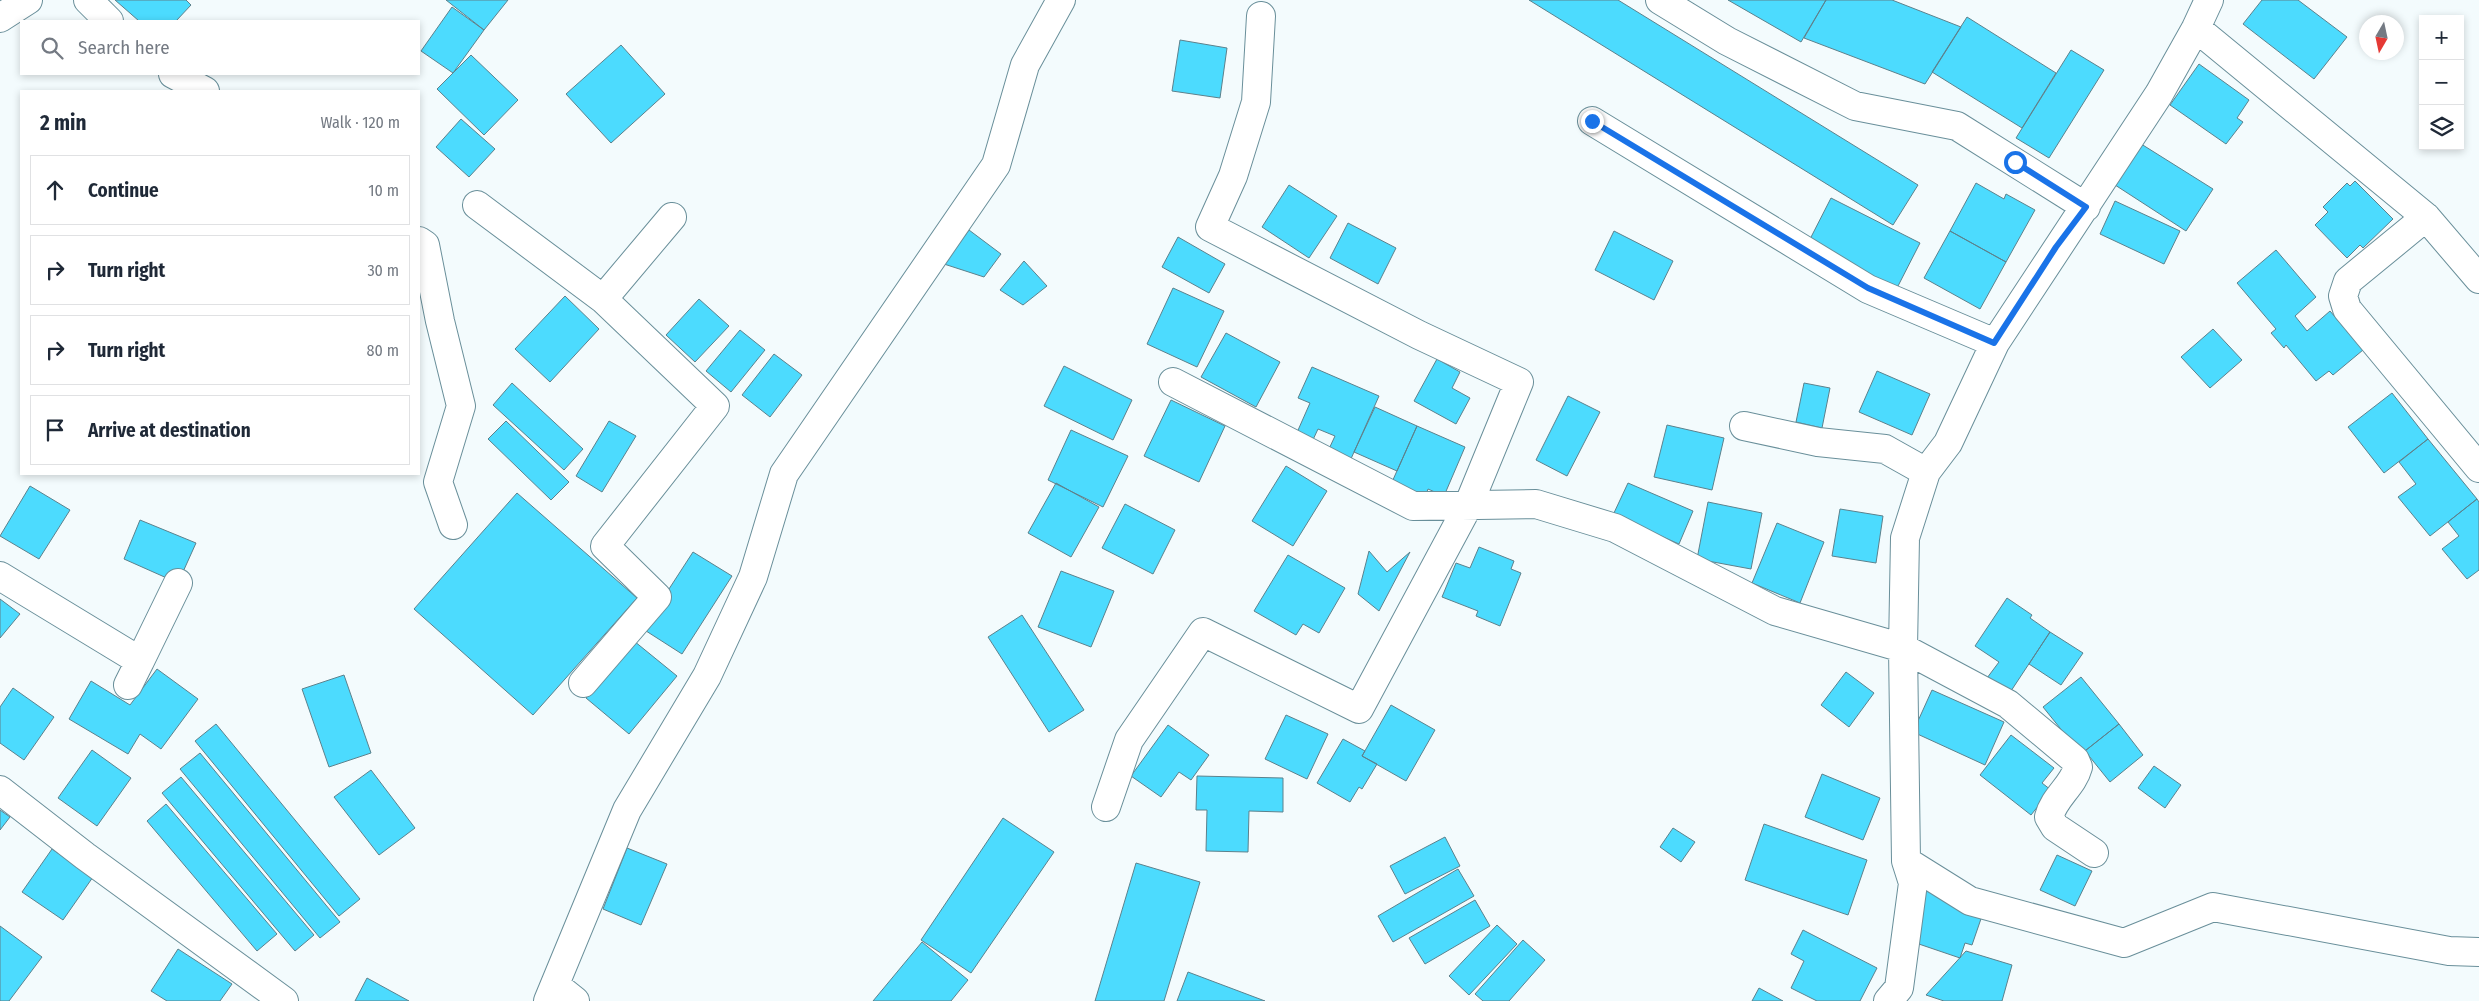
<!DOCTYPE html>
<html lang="en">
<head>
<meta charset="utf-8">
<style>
	:root { --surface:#fff; --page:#f2f2f3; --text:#1f2937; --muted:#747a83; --line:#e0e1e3 }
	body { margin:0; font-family:"Fira Sans Condensed",sans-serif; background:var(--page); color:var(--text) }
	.controls { position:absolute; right:15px; top:15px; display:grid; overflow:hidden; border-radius:0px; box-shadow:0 2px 8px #0003 }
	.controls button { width:45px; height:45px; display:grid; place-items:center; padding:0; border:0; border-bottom:1px solid var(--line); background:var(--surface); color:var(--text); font:25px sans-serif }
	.compass { position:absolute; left:2359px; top:15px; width:45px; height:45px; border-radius:50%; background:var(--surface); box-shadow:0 2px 8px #0003; rotate:189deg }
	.stop { position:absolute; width:15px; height:15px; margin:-11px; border:4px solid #1a73e8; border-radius:50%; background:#fff }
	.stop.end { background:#1a73e8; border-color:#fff; box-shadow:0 1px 5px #0008 }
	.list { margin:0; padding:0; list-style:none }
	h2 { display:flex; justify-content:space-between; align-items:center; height:65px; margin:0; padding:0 20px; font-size:21px }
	h2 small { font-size:16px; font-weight:400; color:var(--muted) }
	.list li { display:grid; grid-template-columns:32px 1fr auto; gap:15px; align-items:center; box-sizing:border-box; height:70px; margin:0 10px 10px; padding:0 10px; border:1px solid var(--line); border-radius:0px }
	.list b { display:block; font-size:19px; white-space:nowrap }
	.list em { font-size:16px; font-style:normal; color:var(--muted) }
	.icon { flex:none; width:28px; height:28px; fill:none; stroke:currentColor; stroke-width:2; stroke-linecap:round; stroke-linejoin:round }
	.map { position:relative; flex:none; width:2479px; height:1001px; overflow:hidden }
	.search { position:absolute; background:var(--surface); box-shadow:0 2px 8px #0003; left:20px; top:20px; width:400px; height:55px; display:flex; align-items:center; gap:12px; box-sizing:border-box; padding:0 18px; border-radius:0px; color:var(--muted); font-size:19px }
	.panel { position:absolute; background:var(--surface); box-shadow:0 2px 8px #0003; left:20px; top:90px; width:400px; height:385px; border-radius:0px }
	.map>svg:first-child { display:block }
	.building { fill:#4cdbfe; stroke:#5c818c }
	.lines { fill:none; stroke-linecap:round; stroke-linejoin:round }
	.minor-casing { stroke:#698f9a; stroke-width:30 }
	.minor { stroke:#fff; stroke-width:28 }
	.route { stroke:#1a73e8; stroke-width:6 }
</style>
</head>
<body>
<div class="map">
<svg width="2479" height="1001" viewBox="0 0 2479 1001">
	<rect width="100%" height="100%" fill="#f3fbfd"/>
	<path class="building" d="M 115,0 L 186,0 L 191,5 L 176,21 L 139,21 Z
		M 446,0 L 508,0 L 484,30 Z
		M 1529,0 L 1618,0 L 1918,185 L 1893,225 Z
		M 1728,0 L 1826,0 L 1801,42 Z
		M 1826,0 L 1892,0 L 1961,27 L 1925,84 L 1804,38 Z
		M 2262,0 L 2298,0 L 2347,37 L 2314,79 L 2243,24 Z
		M 452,7 L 484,30 L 453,73 L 421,51 Z
		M 1967,17 L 2056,73 L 2022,128 L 1932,72 Z
		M 1180,40 L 1227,48 L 1220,98 L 1172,91 Z
		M 621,45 L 665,94 L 611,143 L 566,94 Z
		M 2071,50 L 2104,70 L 2049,158 L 2016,138 Z
		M 471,55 L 518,100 L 484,135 L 437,89 Z
		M 2199,64 L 2249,100 L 2237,118 L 2243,122 L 2226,144 L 2170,105 Z
		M 461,119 L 495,149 L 469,177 L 436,147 Z
		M 2138,142 L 2213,189 L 2186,231 L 2112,183 Z
		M 2355,181 L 2393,219 L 2363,248 L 2360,245 L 2347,258 L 2315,225 L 2328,212 L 2323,207 L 2347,183 L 2350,186 Z
		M 1976,183 L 2004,199 L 2006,194 L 2035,210 L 2006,262 L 1950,231 Z
		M 1289,185 L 1337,216 L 1309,258 L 1262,227 Z
		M 1831,198 L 1920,243 L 1897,288 L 1808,243 Z
		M 2115,201 L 2180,231 L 2164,264 L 2100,234 Z
		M 1348,223 L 1396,248 L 1378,284 L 1330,258 Z
		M 969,230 L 1001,254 L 984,277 L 944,264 Z
		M 1614,231 L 1673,261 L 1654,300 L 1595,270 Z
		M 1950,231 L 2006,262 L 1980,309 L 1924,278 Z
		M 1178,237 L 1225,264 L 1209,293 L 1162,267 Z
		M 2276,250 L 2316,297 L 2295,316 L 2307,331 L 2330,311 L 2363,350 L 2333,375 L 2329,371 L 2316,381 L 2286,345 L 2284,348 L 2271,333 L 2276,329 L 2237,283 Z
		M 1024,261 L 1047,286 L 1023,305 L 1000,290 Z
		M 1173,288 L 1224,311 L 1197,367 L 1147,344 Z
		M 565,296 L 599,329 L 550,382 L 515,349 Z
		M 699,299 L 729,326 L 695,362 L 666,335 Z
		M 2213,329 L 2242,360 L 2210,388 L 2181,357 Z
		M 740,330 L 765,350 L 731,392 L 706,371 Z
		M 1226,333 L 1280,362 L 1256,407 L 1201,377 Z
		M 774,354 L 802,375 L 770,417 L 742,395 Z
		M 1437,359 L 1460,372 L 1452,388 L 1470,398 L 1456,424 L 1414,401 Z
		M 1064,366 L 1132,400 L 1113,440 L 1044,406 Z
		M 1312,367 L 1379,396 L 1350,461 L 1328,451 L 1335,436 L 1318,429 L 1311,444 L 1295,437 L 1310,403 L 1298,398 Z
		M 1877,371 L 1930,394 L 1912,435 L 1859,412 Z
		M 512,383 L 583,449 L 564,470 L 493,405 Z
		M 1804,383 L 1830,388 L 1822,428 L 1796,422 Z
		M 2392,393 L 2428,439 L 2384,473 L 2348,427 Z
		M 1568,396 L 1600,412 L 1567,476 L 1536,460 Z
		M 1171,400 L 1225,426 L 1199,482 L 1144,456 Z
		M 1375,407 L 1417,426 L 1397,471 L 1354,452 Z
		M 506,421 L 569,482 L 551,500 L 488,439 Z
		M 609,421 L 636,436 L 602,492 L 576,476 Z
		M 1667,425 L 1724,438 L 1712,490 L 1654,477 Z
		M 1417,426 L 1465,447 L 1444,496 L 1428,489 L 1425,497 L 1392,482 Z
		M 1071,430 L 1128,456 L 1103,507 L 1048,480 Z
		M 2428,439 L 2477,499 L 2430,536 L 2398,497 L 2416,484 L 2399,462 Z
		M 1286,466 L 1327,491 L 1293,546 L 1252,521 Z
		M 1056,483 L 1099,507 L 1071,557 L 1028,533 Z
		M 1628,483 L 1693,511 L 1679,544 L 1613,515 Z
		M 30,486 L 70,510 L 39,559 L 0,536 Z
		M 517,493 L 637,598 L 533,715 L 414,609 Z
		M 2477,499 L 2479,502 L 2479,570 L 2467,579 L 2442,549 L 2459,536 L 2448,522 Z
		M 1708,502 L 1762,513 L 1751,569 L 1697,559 Z
		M 1125,504 L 1175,530 L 1153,574 L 1102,548 Z
		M 1840,509 L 1883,516 L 1876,563 L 1832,556 Z
		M 140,520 L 196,543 L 178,583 L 124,559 Z
		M 1777,523 L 1824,542 L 1800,603 L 1752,583 Z
		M 1479,547 L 1514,561 L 1511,569 L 1521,573 L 1500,626 L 1476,616 L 1478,611 L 1442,597 L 1456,563 L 1470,568 Z
		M 1369,551 L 1387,572 L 1410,552 L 1379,611 L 1358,594 Z
		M 693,552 L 732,576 L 682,654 L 643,629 Z
		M 1288,555 L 1345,588 L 1319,633 L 1303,624 L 1296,635 L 1254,611 Z
		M 1061,571 L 1114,591 L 1091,647 L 1038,627 Z
		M 2007,598 L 2032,615 L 2030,618 L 2050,632 L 2007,697 L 1984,682 L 1999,662 L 1975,646 Z
		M 0,599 L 20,614 L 0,638 Z
		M 1022,615 L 1084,710 L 1049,732 L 988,637 Z
		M 2050,632 L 2083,653 L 2061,685 L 2029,664 Z
		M 634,641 L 677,676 L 629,734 L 586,698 Z
		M 157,669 L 198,699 L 161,749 L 140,734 L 128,754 L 69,719 L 91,681 L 130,705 Z
		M 1846,672 L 1874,693 L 1849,727 L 1821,705 Z
		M 344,675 L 371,753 L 329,767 L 302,689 Z
		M 2081,677 L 2119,724 L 2081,754 L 2043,707 Z
		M 13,688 L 54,717 L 24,760 L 0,743 L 0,707 Z
		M 1932,690 L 2004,722 L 1985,765 L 1913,732 Z
		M 1391,705 L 1435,730 L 1406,781 L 1362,756 Z
		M 1286,715 L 1328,734 L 1307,779 L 1265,759 Z
		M 216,724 L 360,899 L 339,916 L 195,741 Z
		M 2119,724 L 2143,755 L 2110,782 L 2085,751 Z
		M 1168,725 L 1209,755 L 1191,780 L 1179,772 L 1161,797 L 1131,776 Z
		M 2011,735 L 2054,768 L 2042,783 L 2051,790 L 2031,815 L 1980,775 Z
		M 1343,739 L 1365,751 L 1362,756 L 1377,764 L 1362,789 L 1359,787 L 1350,802 L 1317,783 Z
		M 92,750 L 131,778 L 97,826 L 58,798 Z
		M 200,753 L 340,922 L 320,938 L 180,769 Z
		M 2154,766 L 2181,785 L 2165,808 L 2138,788 Z
		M 371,770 L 415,828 L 379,855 L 334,797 Z
		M 1822,774 L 1880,798 L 1863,840 L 1805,817 Z
		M 1197,776 L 1283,778 L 1283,812 L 1249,811 L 1248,852 L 1206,851 L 1207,810 L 1196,810 Z
		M 181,777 L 314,935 L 295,951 L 162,793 Z
		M 166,804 L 277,934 L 257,951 L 147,821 Z
		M 0,810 L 10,817 L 0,830 Z
		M 1003,818 L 1054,852 L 971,973 L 921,940 Z
		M 1764,824 L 1867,860 L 1848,915 L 1745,880 Z
		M 1673,828 L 1695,842 L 1681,862 L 1660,847 Z
		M 1445,837 L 1460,866 L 1405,894 L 1390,866 Z
		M 627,848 L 667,864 L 641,925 L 603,909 Z
		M 52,849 L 93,877 L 63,920 L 22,892 Z
		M 2057,855 L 2092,871 L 2075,906 L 2040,890 Z
		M 1136,863 L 1200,882 L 1164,1001 L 1095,1001 Z
		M 1458,869 L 1474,896 L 1393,942 L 1378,916 Z
		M 1926,891 L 1984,910 L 1972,945 L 1965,943 L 1960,958 L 1910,941 Z
		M 1475,900 L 1490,926 L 1425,964 L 1409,938 Z
		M 1497,925 L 1517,944 L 1469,995 L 1449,976 Z
		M 0,926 L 42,957 L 9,1001 L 0,1001 Z
		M 1803,930 L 1877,968 L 1860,1001 L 1817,1001 L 1791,988 L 1804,961 L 1791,954 Z
		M 1523,940 L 1545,960 L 1509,1001 L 1483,1001 L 1475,994 Z
		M 922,942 L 968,980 L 951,1001 L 873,1001 Z
		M 178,949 L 232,984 L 220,1001 L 167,1001 L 151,991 Z
		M 1966,951 L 2012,965 L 2002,1001 L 1944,1001 L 1926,995 Z
		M 1188,972 L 1265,1001 L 1177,1001 Z
		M 367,978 L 409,1001 L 355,1001 Z
		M 1759,988 L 1783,1001 L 1752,1001 Z"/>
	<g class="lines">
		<g class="minor-casing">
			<path id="minor" d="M 88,0 L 109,21
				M 1660,0 L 1727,41 L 1855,106 L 1957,126 L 2086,207
				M 0,18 L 28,0
				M 2196,28 L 2426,217 L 2479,279
				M 173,74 L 205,91
				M 1592,121 L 1868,289 L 1995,343
				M 477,205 L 603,299 L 715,406 L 605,546 L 657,597 L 583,683
				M 2426,217 L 2348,281 L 2343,296 L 2347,309 L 2479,468
				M 419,241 L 425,245 L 440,321 L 461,406 L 438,482 L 453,525
				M 603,299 L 672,217
				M 1173,382 L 1413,506 L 1536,504 L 1615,528 L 1775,611 L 1903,648 L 2008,704 L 2075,760 L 2078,767 C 2073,786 2054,797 2049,817 L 2055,827 L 2094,853
				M 1744,426 L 1818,442 L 1885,449 L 1926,472
				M 0,576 L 140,661 L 178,583
				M 128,685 L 140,661
				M 0,790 L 85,856 L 284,1001
				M 1106,807 L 1129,740 L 1203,632 L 1359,709 L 1468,506 L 1519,382 L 1419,335 L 1210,227 L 1233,176 L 1256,102 L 1261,16
				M 1906,861 L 1970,901 L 2124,943 L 2213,907 L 2449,951 L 2479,952
				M 555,985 L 575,1001
				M 548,1001 L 627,810 L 707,676 L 753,577 L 784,474 L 996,165 L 1025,65 L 1061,0
				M 1888,1001 L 1899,988 L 1913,883 L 1906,861 L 1903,648 L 1905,538 L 1926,472 L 1948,443 L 1995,343 L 2159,94 L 2196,28 L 2209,0"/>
		</g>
		<use href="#minor" class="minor"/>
	</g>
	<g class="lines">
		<path class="route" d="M 1592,121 L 1868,288 L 1994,343 L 2056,247 L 2086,207 L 2015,162"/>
	</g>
</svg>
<div class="controls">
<button>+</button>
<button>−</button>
<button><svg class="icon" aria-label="layers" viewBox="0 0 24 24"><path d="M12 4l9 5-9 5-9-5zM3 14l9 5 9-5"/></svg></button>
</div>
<svg class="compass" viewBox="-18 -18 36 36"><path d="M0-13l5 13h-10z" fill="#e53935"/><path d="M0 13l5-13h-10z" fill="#747a83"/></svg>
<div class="stop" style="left:2015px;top:162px"></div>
<div class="stop end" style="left:1592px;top:121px"></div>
<div class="search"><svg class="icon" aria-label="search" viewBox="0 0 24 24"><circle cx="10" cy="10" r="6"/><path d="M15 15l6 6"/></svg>Search here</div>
<section class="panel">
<h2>2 min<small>Walk · 120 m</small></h2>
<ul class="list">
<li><svg class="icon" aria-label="ahead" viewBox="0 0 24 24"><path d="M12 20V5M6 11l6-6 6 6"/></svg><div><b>Continue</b></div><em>10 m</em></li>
<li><svg class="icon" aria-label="right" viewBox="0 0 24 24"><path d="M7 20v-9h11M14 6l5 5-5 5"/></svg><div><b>Turn right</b></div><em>30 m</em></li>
<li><svg class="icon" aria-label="right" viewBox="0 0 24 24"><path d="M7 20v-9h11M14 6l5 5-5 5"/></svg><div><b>Turn right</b></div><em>80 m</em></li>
<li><svg class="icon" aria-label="arrive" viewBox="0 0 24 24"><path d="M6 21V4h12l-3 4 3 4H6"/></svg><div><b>Arrive at destination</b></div></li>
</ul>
</section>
</div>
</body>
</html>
